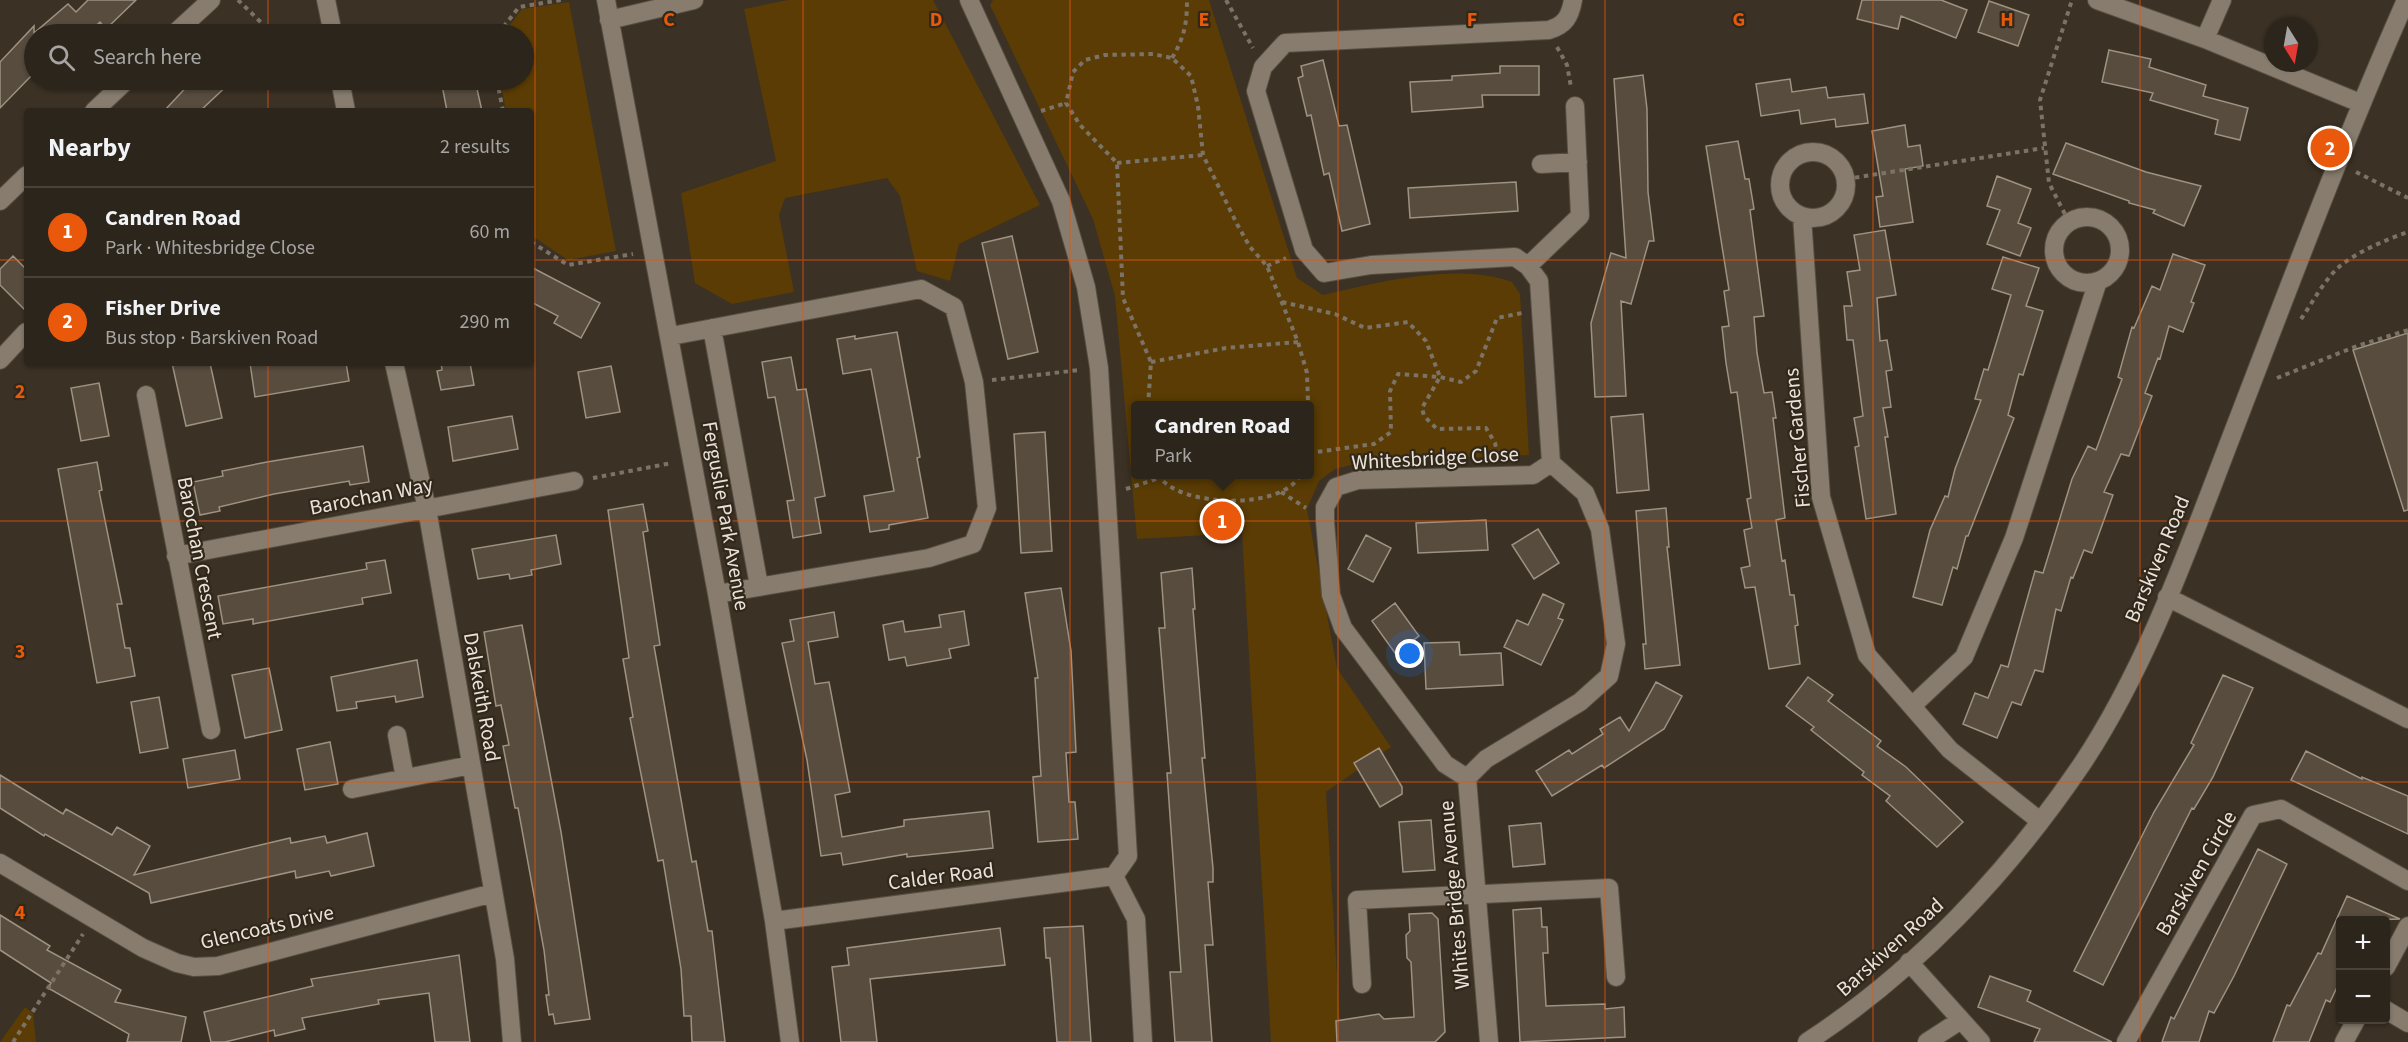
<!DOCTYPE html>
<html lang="en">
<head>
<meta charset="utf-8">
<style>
	:root { --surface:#2c251b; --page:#342d24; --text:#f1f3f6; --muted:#a6a5a3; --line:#48423a; --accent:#ea580c }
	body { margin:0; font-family:"Source Sans 3",sans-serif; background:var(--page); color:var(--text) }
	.controls { position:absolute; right:18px; bottom:18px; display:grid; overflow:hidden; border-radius:6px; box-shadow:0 2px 4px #0004 }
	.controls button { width:54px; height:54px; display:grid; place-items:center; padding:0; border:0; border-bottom:2px solid var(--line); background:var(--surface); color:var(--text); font:30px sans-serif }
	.compass { position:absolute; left:2264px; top:18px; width:54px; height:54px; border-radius:50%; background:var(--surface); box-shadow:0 2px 4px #0004; rotate:169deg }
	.you { position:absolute; left:1410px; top:654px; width:21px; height:21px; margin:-15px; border:4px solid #fff; border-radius:50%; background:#1a73e8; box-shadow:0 0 0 9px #1a73e833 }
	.badge { display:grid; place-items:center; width:39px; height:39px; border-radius:50%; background:var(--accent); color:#fff; font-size:20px; font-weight:700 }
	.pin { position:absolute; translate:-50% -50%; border:3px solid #fff; box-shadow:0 2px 6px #0006 }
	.popup { position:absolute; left:1131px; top:401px; width:183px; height:78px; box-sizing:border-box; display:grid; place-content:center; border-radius:6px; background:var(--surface); filter:drop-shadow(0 2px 4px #0005); font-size:20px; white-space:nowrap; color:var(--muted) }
	.popup b { font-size:22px; color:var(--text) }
	.popup::after { content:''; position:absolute; left:50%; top:100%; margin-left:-12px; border:12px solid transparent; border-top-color:var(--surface) }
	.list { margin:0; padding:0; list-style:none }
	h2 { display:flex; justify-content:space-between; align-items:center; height:78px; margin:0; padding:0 24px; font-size:26px }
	h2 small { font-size:20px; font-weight:400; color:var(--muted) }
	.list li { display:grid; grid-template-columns:39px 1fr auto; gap:18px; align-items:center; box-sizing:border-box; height:90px; padding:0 24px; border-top:2px solid var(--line) }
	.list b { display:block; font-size:22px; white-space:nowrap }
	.list p { margin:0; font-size:20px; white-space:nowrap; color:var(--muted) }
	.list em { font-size:20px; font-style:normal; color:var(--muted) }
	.icon { flex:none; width:33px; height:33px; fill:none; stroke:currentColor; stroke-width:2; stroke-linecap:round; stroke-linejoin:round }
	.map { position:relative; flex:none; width:2408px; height:1042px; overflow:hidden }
	.search { position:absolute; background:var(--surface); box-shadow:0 2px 4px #0004; left:24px; top:24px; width:510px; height:66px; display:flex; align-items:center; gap:15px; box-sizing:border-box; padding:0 21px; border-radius:33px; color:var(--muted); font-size:22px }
	.panel { position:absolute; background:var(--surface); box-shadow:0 2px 4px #0004; left:24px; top:108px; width:510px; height:258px; border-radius:6px }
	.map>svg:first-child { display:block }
	.green { fill:#5a3c04; fill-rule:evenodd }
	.building { fill:#574c3e; stroke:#9e9282; stroke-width:1.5 }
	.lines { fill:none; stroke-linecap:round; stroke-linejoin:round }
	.minor-casing { stroke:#564e42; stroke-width:20 }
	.path { stroke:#7c7367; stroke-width:4; stroke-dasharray:4.5 4.5; stroke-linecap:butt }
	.minor { stroke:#877c6d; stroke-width:18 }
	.grid { fill:none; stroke:#e8590c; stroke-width:1.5; stroke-opacity:0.55 }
	.labels { text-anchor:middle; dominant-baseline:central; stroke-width:4.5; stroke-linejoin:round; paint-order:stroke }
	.street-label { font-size:21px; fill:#eae3db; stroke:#31281a }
	.grid-label { font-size:20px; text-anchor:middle; font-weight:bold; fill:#e8590c; stroke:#31281a; stroke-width:4.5; stroke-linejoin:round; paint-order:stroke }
</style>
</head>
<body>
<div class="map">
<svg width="2408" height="1042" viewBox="0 0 2408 1042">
	<rect width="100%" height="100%" fill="#3b3124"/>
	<path class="green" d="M 788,0 L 933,0 L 1040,205 L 959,244 L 950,281 L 917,271 L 900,196 L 887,178 L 785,198 L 779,215 L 794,292 L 732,304 L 695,283 L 681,193 L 776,161 L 744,9 Z
		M 993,0 L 1209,0 L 1297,278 L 1323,295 C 1380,282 1456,262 1512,282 L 1520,294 L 1529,455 L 1363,462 L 1335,469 L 1319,481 L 1307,509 L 1337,668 L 1391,747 L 1326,792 L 1341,1042 L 1271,1042 L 1242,533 L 1137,539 L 1115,296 L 1093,219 L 990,5 ZM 1135,406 L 1309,406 L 1309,474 L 1135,474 Z
		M 569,2 L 616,251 L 568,260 L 532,236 L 531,111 L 506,111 L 500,80 L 524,80 L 524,34 L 503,34 L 522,9 Z
		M 25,1007 L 33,1013 L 36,1042 L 0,1042 Z"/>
	<path class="building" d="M 88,0 L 136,0 L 106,29 L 100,22 L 86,34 L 34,34 L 34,73 L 0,108 L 0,62 L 34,26 L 34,33 L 68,4 L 76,12 Z
		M 1862,0 L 1941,0 L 1967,10 L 1956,38 L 1901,16 L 1898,29 L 1857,19 Z
		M 1989,1 L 2029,15 L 2018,46 L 1978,32 Z
		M 2109,50 L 2151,59 L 2149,67 L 2206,85 L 2203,96 L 2248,108 L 2240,140 L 2215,134 L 2218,120 L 2150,100 L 2153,93 L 2102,82 Z
		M 1323,60 L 1339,126 L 1347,125 L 1370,224 L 1342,231 L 1329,173 L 1324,175 L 1311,115 L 1307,116 L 1298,78 L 1303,76 L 1301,66 Z
		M 1500,66 L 1539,66 L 1539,95 L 1482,95 L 1483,107 L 1412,112 L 1410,82 L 1452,80 L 1452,76 L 1500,73 Z
		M 1643,75 L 1647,109 L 1648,192 L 1654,241 L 1649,241 L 1631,304 L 1621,301 L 1626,396 L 1595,397 L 1591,323 L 1611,253 L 1626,258 L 1614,79 Z
		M 1790,79 L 1792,92 L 1826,87 L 1828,98 L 1864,94 L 1868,123 L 1836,127 L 1835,119 L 1801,124 L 1799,110 L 1761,116 L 1756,84 Z
		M 193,80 L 233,80 L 200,111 L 164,111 Z
		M 441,80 L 475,80 L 482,111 L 447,111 Z
		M 1905,125 L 1908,147 L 1920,145 L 1923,166 L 1905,169 L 1913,222 L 1880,227 L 1876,197 L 1883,196 L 1872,131 Z
		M 1738,141 L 1745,179 L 1749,179 L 1754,209 L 1750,210 L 1764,316 L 1754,317 L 1757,353 L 1764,393 L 1772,392 L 1776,418 L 1773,418 L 1785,518 L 1776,520 L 1782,561 L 1785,560 L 1790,595 L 1794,595 L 1798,625 L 1795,626 L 1800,664 L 1769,669 L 1755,587 L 1745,588 L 1741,568 L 1750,566 L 1744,530 L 1752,528 L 1747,499 L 1751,498 L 1737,392 L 1731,393 L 1726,363 L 1722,327 L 1729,326 L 1724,291 L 1729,290 L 1706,146 Z
		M 2066,143 L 2146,172 L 2201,186 L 2184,226 L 2153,213 L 2155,210 L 2129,203 L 2129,201 L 2053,174 Z
		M 1997,176 L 2031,189 L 2018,223 L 2031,228 L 2020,256 L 1987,244 L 2000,210 L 1987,206 Z
		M 1516,182 L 1518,211 L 1410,218 L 1408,188 Z
		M 1885,230 L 1896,295 L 1877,298 L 1880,341 L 1887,340 L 1892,370 L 1886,371 L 1891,407 L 1883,408 L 1888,437 L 1885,437 L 1896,514 L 1866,519 L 1855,447 L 1859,446 L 1854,418 L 1863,416 L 1853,340 L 1847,340 L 1844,306 L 1852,306 L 1847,272 L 1860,270 L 1854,235 Z
		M 1012,236 L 1038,352 L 1008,359 L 982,243 Z
		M 2173,254 L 2205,265 L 2191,302 L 2194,303 L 2183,332 L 2169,326 L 2160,359 L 2158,358 L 2145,393 L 2152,396 L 2129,456 L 2121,454 L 2104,492 L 2113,495 L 2092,553 L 2084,550 L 2073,578 L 2071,577 L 2061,611 L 2056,609 L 2043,672 L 2035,670 L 2021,705 L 2012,702 L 1997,738 L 1963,724 L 1975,693 L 1988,698 L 2001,665 L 2008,667 L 2035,571 L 2043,573 L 2072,479 L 2088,446 L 2096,450 L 2122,379 L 2118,377 L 2132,327 L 2134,328 L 2152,286 L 2160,290 Z
		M 13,256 L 27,270 L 27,312 L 0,285 L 0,269 Z
		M 2003,257 L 2039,268 L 2026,306 L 2043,311 L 2023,375 L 2019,374 L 2008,415 L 2014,418 L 1968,536 L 1966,536 L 1957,569 L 1953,567 L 1942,605 L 1913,597 L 1930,530 L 1945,496 L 1948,497 L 1955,469 L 1981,400 L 1975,399 L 1984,369 L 1988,370 L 2011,295 L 1992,289 Z
		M 531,267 L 600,303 L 581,338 L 554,323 L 558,316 L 531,302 Z
		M 897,332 L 920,457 L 917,458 L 928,518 L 889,525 L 889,529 L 870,532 L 864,496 L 894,491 L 871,369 L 843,374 L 837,339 L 855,336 L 855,339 Z
		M 2408,333 L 2408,510 L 2404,511 L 2353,350 Z
		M 791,357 L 797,390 L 806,389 L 825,496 L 815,498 L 821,533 L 793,538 L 787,501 L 794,500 L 775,397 L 768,398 L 762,362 Z
		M 172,363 L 210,363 L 222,418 L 186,426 Z
		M 250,363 L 346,363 L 349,381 L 255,397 Z
		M 441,363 L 470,363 L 474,385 L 441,390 L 437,371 L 442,370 Z
		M 611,366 L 620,412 L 586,418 L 578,372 Z
		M 99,383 L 109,436 L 81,441 L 71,388 Z
		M 1643,414 L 1649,490 L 1617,493 L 1611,417 Z
		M 512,416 L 518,449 L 453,461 L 448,427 Z
		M 1045,432 L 1052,551 L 1021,553 L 1014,434 Z
		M 363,446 L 369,482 L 350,485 L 349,481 L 274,494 L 219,507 L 220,511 L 200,515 L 193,482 L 223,476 L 222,471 L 267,462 Z
		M 97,462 L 102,490 L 99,491 L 122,604 L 117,604 L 125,648 L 130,648 L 135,676 L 97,683 L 58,469 Z
		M 643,504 L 648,531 L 643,532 L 660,645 L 654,646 L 692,862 L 696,861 L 708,931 L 712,931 L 725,1042 L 692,1042 L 691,1016 L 684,1016 L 681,969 L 663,860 L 658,861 L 630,718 L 633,717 L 623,659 L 629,658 L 608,510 Z
		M 1666,508 L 1669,547 L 1667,547 L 1680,665 L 1645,669 L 1643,644 L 1646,644 L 1636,511 Z
		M 1486,520 L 1488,550 L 1418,553 L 1416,523 Z
		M 1538,529 L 1559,563 L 1534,579 L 1512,545 Z
		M 556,535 L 561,564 L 531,570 L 532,575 L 510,579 L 509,574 L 478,579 L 472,549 Z
		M 1366,535 L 1391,548 L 1373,582 L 1348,569 Z
		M 385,560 L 391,593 L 362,598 L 363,604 L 253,624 L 253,619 L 223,624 L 218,596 L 367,569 L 366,563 Z
		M 1192,568 L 1195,609 L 1193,609 L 1205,758 L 1202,758 L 1213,868 L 1213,882 L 1208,882 L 1213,945 L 1205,945 L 1212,1042 L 1175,1042 L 1170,972 L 1181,972 L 1167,773 L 1171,773 L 1159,628 L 1165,628 L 1161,573 Z
		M 1061,588 L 1071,651 L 1076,752 L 1066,753 L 1069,802 L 1075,802 L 1078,839 L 1038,842 L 1033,777 L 1041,776 L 1035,678 L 1038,678 L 1025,593 Z
		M 1543,594 L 1564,604 L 1558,618 L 1563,620 L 1541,665 L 1504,647 L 1517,620 L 1528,625 Z
		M 1395,603 L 1419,636 L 1395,653 L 1372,621 Z
		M 964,611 L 969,645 L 949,649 L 951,658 L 907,666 L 905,657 L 889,660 L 883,625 L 903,621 L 905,632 L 941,627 L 939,615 Z
		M 834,612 L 838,637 L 808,642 L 815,684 L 829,682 L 850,792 L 835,795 L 842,837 L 904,826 L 904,820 L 989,811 L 993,848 L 907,857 L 907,854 L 843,865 L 841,853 L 821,856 L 807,760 L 782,643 L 794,641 L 790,620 Z
		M 522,625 L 561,832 L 590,1019 L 555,1024 L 553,1014 L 549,1015 L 546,995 L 549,995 L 544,950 L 518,808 L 515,808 L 503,746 L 509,745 L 501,705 L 496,706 L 484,632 Z
		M 1459,642 L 1460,655 L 1501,653 L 1503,685 L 1426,689 L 1424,643 Z
		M 417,660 L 423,697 L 396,702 L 395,696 L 356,702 L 357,708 L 337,711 L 331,677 Z
		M 269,668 L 282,730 L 245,738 L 232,675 Z
		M 2223,675 L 2253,688 L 2213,777 L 2194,809 L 2192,808 L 2103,985 L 2074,971 L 2154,812 L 2194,745 L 2191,743 Z
		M 1808,677 L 1833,695 L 1828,701 L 1881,741 L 1877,746 L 1906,767 L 1963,822 L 1937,847 L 1886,801 L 1890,796 L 1862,775 L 1864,772 L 1811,730 L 1814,727 L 1786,706 Z
		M 1656,682 L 1682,696 L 1664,729 L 1604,768 L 1602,765 L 1552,796 L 1536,771 L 1569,750 L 1572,754 L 1603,734 L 1600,729 L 1620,717 L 1629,731 Z
		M 159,697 L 168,748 L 140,753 L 131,702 Z
		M 330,742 L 338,784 L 305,790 L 297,749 Z
		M 1379,748 L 1402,787 L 1402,794 L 1380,807 L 1354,763 Z
		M 235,750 L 240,779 L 188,788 L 183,759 Z
		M 2306,751 L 2362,779 L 2362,777 L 2408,796 L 2408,834 L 2291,780 Z
		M 0,775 L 63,814 L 66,809 L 112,835 L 117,827 L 150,846 L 134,875 L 290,838 L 291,843 L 325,836 L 327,843 L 367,833 L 374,866 L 331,876 L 329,871 L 296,878 L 295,871 L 151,903 L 149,893 L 45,834 L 44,836 L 0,808 Z
		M 1431,820 L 1435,870 L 1403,872 L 1399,822 Z
		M 1541,823 L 1545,864 L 1513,867 L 1509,826 Z
		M 2258,849 L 2287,864 L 2234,976 L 2214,1013 L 2209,1011 L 2199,1042 L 2162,1042 L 2171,1017 L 2174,1019 Z
		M 2347,896 L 2400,919 L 2340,921 L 2340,981 L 2330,1002 L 2326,1000 L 2309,1042 L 2273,1042 L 2287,1005 L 2290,1006 L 2318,953 L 2321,954 Z
		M 1541,908 L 1542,927 L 1547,927 L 1548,953 L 1543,953 L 1546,1006 L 1605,1004 L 1605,1009 L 1624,1007 L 1625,1037 L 1520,1042 L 1513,910 Z
		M 1432,913 L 1438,919 L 1445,1032 L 1435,1042 L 1337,1042 L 1336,1021 L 1379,1014 L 1384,1019 L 1414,1017 L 1411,962 L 1407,958 L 1406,935 L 1410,931 L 1409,914 Z
		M 0,915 L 50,946 L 47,950 L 121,990 L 115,1002 L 186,1017 L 181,1042 L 127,1042 L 129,1034 L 48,988 L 51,983 L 0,950 Z
		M 1083,926 L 1091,1042 L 1057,1042 L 1050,958 L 1046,958 L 1044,928 Z
		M 1000,928 L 1005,965 L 870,979 L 877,1042 L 841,1042 L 832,967 L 849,965 L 847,948 Z
		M 459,955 L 470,1042 L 435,1042 L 429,993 L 378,1000 L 379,1004 L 302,1018 L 305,1029 L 275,1036 L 274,1030 L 225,1042 L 211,1042 L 204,1012 L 313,986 L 311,979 Z
		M 1990,976 L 2031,991 L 2027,1001 L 2112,1042 L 2034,1042 L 2040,1029 L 1978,1007 Z"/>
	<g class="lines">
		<g class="minor-casing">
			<path id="minor" d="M 326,0 L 333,34
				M 606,0 L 717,594 L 774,921 L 790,1042
				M 969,0 L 1061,201 L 1086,287 L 1099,368 L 1128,856 L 1114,876 L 1136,919 L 1143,1042
				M 2097,0 L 2205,39 L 2360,103
				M 609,20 L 694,0
				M 174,34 L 211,0
				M 2205,39 L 2222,0
				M 340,80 L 346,111
				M 94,111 L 127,80
				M1780 185a33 33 0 1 1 66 0a33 33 0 1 1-66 0Z
				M 1541,164 L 1578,162
				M 0,201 L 27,175
				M 1802,216 L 1821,497 L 1867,655 L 1950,750 L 2040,821
				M2054 250a33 33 0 1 1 66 0a33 33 0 1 1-66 0Z
				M 1528,266 L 1580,216 L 1575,106
				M 712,328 L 759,586
				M 671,336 L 921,289 L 954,307 L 974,382 L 987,508 L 973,544 L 929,558 L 717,594
				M 0,360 L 26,332
				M 394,363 L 427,509 L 505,959 L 512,1042
				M 146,395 L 211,730
				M 176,556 L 574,481
				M 2167,597 L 2408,719
				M 1912,706 L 1964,657 L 2014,538 L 2098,281
				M 397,735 L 405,778
				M 1467,778 L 1445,764 L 1343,628 L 1331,595 L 1325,521 L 1325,507 L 1336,487 L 1358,480 L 1533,475 L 1551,463
				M 352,789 L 471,765
				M 0,863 L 143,948 L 177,963 L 194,967 L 218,966 L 493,893
				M 774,921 L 1114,876
				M 1909,962 L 1981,1042
				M 2386,967 L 2408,926
				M 1362,984 L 1357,900 L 1609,888 L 1616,977
				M 2386,1010 L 2408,1023
				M 1489,1042 L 1467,778 L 1486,759 L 1580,702 L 1609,676 L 1616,644 L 1600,529 L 1585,493 L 1551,463 L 1539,281 L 1528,266 L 1515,257 L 1371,265 L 1324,273 L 1304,250 L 1256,91 L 1263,67 L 1285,43 L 1549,30 C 1565,25 1570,17 1573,0
				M 1807,1042 C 1916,971 2009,872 2082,764 C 2147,666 2188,549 2230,440 C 2287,292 2342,145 2406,0
				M 1927,1042 L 1961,1020
				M 2126,1042 L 2253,815 L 2281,809 L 2408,881
				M 2344,1042 L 2356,1020"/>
		</g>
		<path class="path" d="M 238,0 L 273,34
			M 1226,0 L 1253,48
			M 498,34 L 519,7 L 561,0
			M 1557,47 L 1567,65 L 1571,87
			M 1172,58 C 1184,38 1187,24 1187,0
			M 497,80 L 503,111
			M 1041,111 L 1066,103
			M 1117,163 L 1203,155
			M 2356,172 L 2408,198
			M 1846,179 L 2044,148
			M 2069,222 L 2049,183 L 2040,100 L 2072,0
			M 531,242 L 568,265 L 633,254
			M 1267,266 L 1286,258
			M 1282,302 L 1335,314 L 1365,328 L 1408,322 L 1426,341 L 1440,377 L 1422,408 L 1424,416 L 1437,429 L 1486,428 L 1495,443 L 1498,456
			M 2301,319 C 2313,302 2324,280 2340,266 C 2359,251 2385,240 2408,232
			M 1151,362 L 1226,348 L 1298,342
			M 2277,378 L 2357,346 L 2408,330
			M 992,380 L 1080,370
			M 1148,406 L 1151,362 L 1123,298 L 1117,163 L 1080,125 L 1066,103 L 1073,72 L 1085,60 L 1105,55 L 1153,54 L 1172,58 L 1191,76 L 1198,106 L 1203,155 L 1237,224 L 1250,247 L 1267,266 L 1298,342 L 1307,373 L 1309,432
			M 1309,453 L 1374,444 L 1391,432 L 1390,391 L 1398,374 L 1440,377 L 1461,382 L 1476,371 L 1497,318 L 1522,313
			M 1158,474 C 1175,508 1286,511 1300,474
			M 593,478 L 672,463
			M 1126,489 L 1159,478
			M 1281,492 L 1306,508
			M 13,1042 L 83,934"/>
		<use href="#minor" class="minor"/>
	</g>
	<path class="grid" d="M 268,0 L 268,34M 535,0 L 535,1042M 803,0 L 803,1042M 1070,0 L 1070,1042M 1338,0 L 1338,1042M 1605,0 L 1605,1042M 1873,0 L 1873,1042M 2140,0 L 2140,1042M 268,80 L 268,111M 0,260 L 27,260M 531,260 L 2408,260M 268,363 L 268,1042M 0,521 L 2408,521M 0,782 L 2408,782"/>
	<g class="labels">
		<g class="street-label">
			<text transform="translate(1797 438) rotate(-95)">Fischer Gardens</text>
			<text transform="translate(1435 458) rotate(-3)">Whitesbridge Close</text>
			<text transform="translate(371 496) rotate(-11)">Barochan Way</text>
			<text transform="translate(726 516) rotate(80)">Ferguslie Park Avenue</text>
			<text transform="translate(200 558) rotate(79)">Barochan Crescent</text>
			<text transform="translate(2157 559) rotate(-67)">Barskiven Road</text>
			<text transform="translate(482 697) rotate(80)">Dalskeith Road</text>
			<text transform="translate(2196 873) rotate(-60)">Barskiven Circle</text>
			<text transform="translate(941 876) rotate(-7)">Calder Road</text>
			<text transform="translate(1454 895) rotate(-95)">Whites Bridge Avenue</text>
			<text transform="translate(267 927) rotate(-13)">Glencoats Drive</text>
			<text transform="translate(1890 947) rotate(-42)">Barskiven Road</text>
		</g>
	</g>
	<g class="grid-label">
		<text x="669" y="26">C</text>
		<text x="936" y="26">D</text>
		<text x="1204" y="26">E</text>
		<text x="1472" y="26">F</text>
		<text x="1739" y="26">G</text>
		<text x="2007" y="26">H</text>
		<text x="20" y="398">2</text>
		<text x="20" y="658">3</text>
		<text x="20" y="919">4</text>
	</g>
</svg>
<div class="controls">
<button>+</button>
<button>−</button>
</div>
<svg class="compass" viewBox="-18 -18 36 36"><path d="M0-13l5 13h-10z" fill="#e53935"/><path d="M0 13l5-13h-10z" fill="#a6a5a3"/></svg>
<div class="you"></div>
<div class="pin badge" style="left:1222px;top:521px">1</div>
<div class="popup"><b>Candren Road</b>Park</div>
<div class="pin badge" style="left:2330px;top:148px">2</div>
<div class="search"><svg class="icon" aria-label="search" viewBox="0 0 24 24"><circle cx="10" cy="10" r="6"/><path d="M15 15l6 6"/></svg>Search here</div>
<section class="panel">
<h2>Nearby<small>2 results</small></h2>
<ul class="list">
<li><span class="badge">1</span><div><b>Candren Road</b><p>Park · Whitesbridge Close</p></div><em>60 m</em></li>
<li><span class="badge">2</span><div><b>Fisher Drive</b><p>Bus stop · Barskiven Road</p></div><em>290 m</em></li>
</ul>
</section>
</div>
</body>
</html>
